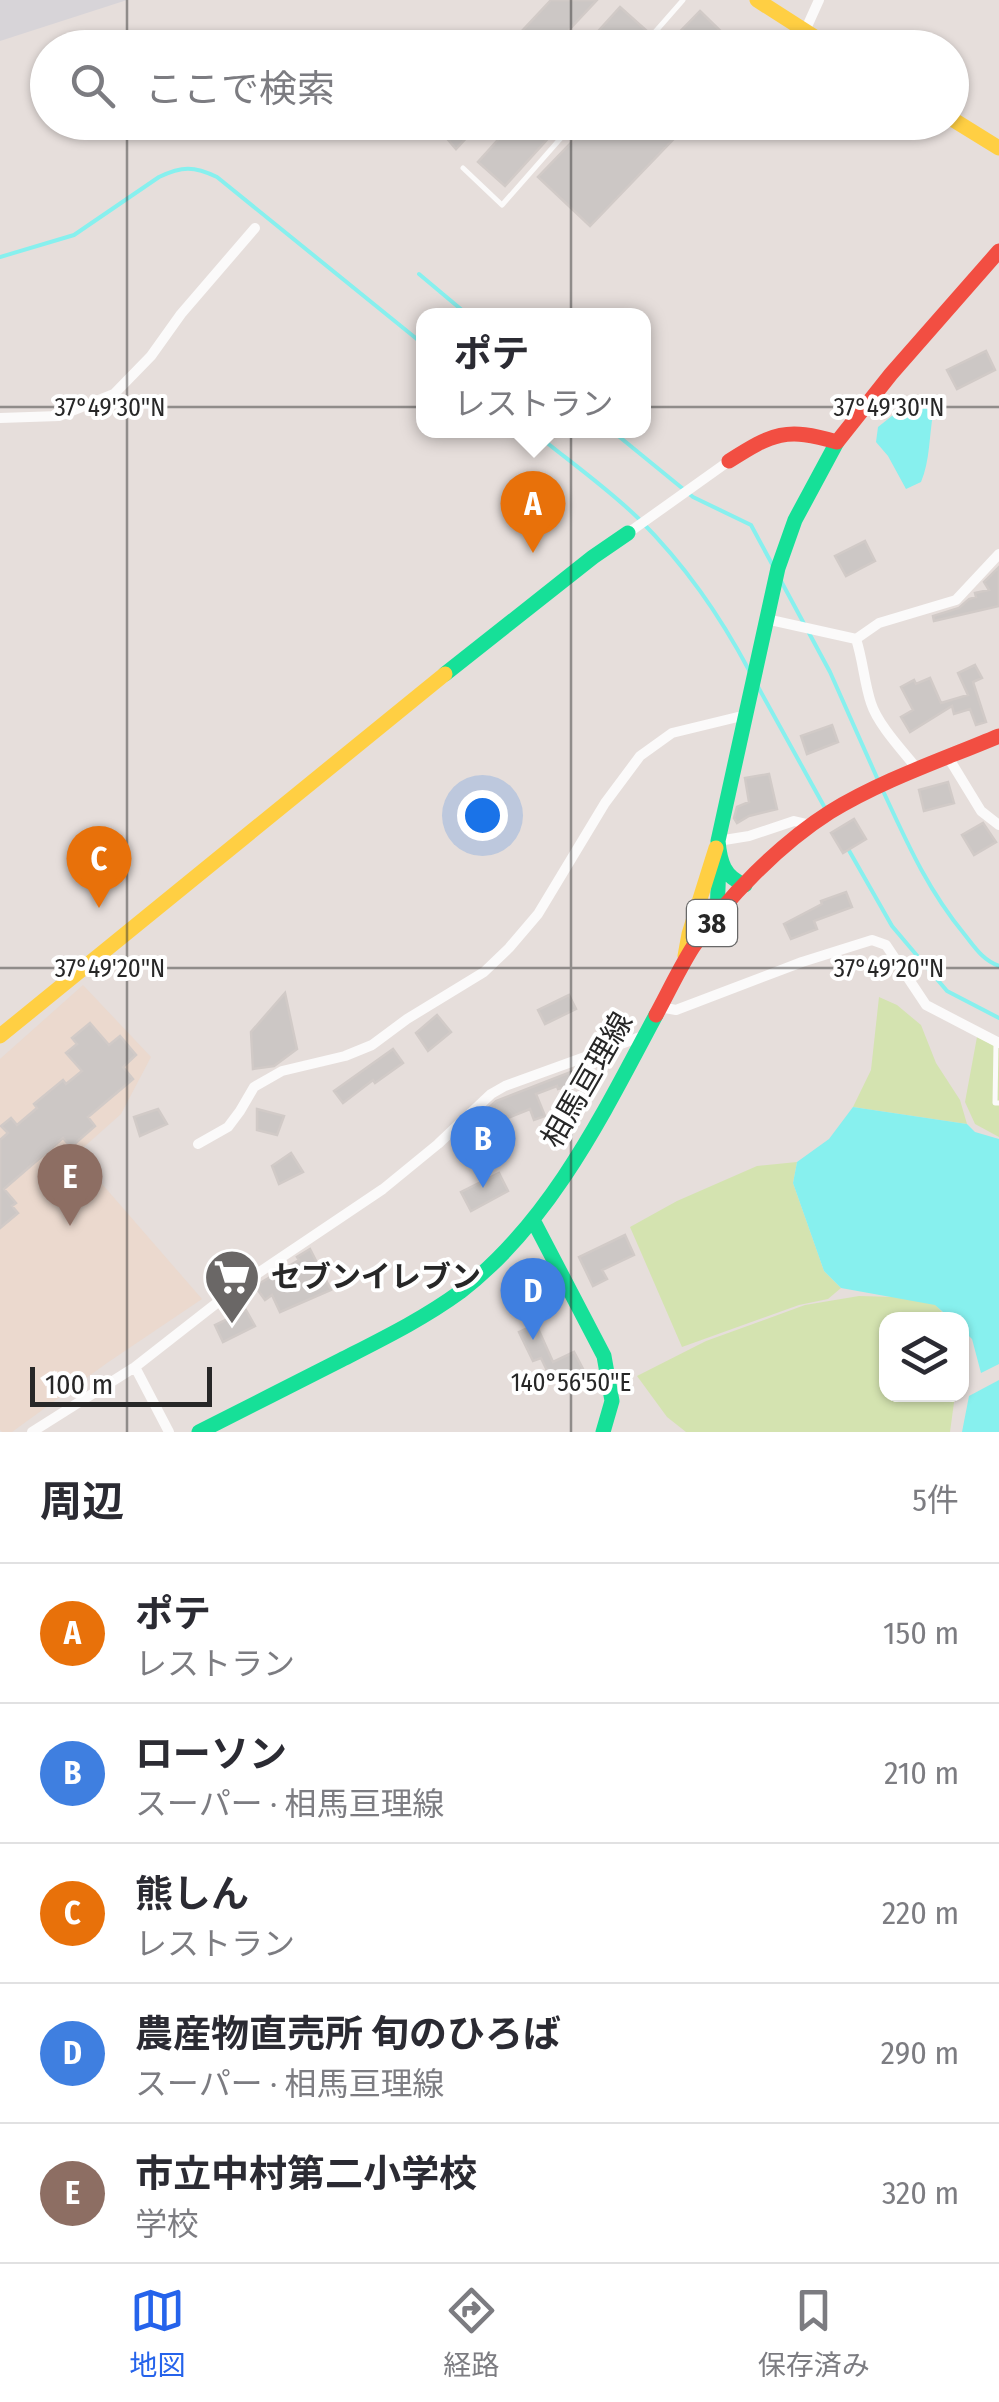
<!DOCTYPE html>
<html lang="ja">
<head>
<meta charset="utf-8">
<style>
	:root { --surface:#fff; --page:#f2f2f3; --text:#2b2b33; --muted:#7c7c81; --line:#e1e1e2; --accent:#2563eb }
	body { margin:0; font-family:"Fira Sans Condensed","Noto Sans JP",sans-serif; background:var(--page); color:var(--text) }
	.controls { position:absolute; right:30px; bottom:30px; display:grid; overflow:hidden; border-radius:20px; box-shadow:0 2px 8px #0004 }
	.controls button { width:90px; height:90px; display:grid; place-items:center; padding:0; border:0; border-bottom:2px solid var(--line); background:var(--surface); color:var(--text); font:50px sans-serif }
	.scale { position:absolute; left:30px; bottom:25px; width:182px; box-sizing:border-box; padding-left:10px; border:5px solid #272727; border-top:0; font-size:28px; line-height:35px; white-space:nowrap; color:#272727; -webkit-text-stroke:8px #fff; paint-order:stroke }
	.you { position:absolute; left:482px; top:815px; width:35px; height:35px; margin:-25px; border:8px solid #fff; border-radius:50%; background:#1a73e8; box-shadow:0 0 0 15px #1a73e833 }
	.badge { display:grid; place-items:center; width:65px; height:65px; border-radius:50%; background:var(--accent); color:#fff; font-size:32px; font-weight:700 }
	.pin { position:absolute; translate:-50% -82px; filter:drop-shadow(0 2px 5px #0008) }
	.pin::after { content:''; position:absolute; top:52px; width:35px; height:30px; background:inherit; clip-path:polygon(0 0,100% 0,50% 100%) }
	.popup { position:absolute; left:416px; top:308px; width:235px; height:130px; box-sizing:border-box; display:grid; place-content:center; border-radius:20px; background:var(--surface); filter:drop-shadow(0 2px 8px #0005); font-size:32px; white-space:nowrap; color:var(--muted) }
	.popup b { font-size:38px; color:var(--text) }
	.popup::after { content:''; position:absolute; left:50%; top:100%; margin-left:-20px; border:20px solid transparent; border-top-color:var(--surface) }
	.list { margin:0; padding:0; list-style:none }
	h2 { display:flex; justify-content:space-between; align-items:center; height:130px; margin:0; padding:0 40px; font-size:42px }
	h2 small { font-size:32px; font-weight:400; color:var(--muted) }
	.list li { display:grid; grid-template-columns:65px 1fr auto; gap:30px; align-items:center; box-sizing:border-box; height:140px; padding:0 40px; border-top:2px solid var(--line) }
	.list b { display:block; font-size:38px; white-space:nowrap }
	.list p { margin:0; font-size:32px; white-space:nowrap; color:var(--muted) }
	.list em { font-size:32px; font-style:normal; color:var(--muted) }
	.icon { flex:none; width:55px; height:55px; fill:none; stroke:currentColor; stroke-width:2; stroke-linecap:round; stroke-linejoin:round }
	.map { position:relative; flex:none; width:999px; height:1432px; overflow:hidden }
	.search { position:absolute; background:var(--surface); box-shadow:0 2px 8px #0004; left:30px; right:30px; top:30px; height:110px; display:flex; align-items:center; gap:25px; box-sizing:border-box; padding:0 35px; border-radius:55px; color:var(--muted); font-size:38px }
	.sheet { height:830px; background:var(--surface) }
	nav { display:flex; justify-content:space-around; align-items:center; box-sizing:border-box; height:140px; border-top:2px solid var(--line); background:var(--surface); font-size:28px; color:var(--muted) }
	nav a { display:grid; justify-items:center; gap:5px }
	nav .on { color:var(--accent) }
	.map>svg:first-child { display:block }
	.industrial { fill:#d7d4d8 }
	.education { fill:#ebd9ce }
	.green { fill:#d4e3b0 }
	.water { fill:#87f0ee }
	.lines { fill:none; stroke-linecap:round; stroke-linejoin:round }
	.stream { stroke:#87f0ee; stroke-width:4 }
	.building { fill:#ccc7c5; stroke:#d1cac7; stroke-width:2.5 }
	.lane { stroke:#fbfafa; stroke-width:5 }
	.street { stroke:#fbfafa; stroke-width:10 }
	.fast { stroke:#16e098; stroke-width:15 }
	.slow { stroke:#ffcf43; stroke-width:15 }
	.jam { stroke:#f24e42; stroke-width:15 }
	.ticks { fill:none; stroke:#272727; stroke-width:2.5; stroke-opacity:0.45 }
	.labels { text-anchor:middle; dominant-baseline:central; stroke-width:8; stroke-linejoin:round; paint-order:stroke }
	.shield { fill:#fff; stroke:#686868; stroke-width:2.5 }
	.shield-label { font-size:28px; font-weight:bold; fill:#272727 }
	.street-label { font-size:30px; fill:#272727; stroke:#fff }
	.poi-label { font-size:30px; font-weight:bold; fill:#272727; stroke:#fff; text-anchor:start }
	.ticks-label { font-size:25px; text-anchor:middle; fill:#272727; stroke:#fff; stroke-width:8; stroke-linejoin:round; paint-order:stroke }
</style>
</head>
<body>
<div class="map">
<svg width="999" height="1432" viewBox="0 0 999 1432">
	<rect width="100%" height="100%" fill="#e6dedb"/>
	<path class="industrial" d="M 0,0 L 127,0 L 0,41 Z"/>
	<path class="education" d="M 83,985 L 151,1057 L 121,1114 L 76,1154 L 202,1299 L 107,1363 L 12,1432 L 2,1432 L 0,1430 L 0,1059 Z"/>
	<path class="green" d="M 879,997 L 897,1005 L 921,1025 L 936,1063 L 960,1100 L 967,1124 L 853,1107 L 871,1070 Z
		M 977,1037 L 999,1048 L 999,1137 L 975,1124 L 965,1102 Z
		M 797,1162 L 793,1183 L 824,1271 L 841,1288 L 828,1299 L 799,1305 L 682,1347 L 630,1227 L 677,1201 L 757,1166 Z
		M 859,1296 L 929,1298 L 942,1312 L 945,1319 L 886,1320 L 886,1394 L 955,1395 L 950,1432 L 686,1432 L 667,1417 L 637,1376 L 706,1341 L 805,1305 Z"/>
	<path class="water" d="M 917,396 L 933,414 C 929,437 930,461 921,482 L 906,489 L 888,456 L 876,442 L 878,427 Z
		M 853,1107 L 967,1124 L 975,1132 L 999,1139 L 999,1364 L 981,1373 L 972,1339 L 962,1329 L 962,1320 L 951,1319 L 935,1305 L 841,1288 L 824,1271 L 793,1183 L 797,1162 L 829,1139 Z
		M 999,1380 L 999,1432 L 962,1432 L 969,1396 Z"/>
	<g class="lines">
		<path class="stream" d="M 0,257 L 74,235 L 159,177 C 182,166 194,166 217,177 L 423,344
			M 419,274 L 469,316
			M 531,430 C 566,459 605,486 638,518 C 685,565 719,614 750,672
			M 611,430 L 693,497 L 751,525 L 772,564
			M 781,581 L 830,672 L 878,780
			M 757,685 L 825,808
			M 884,793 C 908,845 928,890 965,935 C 976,949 983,960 999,966
			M 847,847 L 892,926 L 947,991 L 999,1018"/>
	</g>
	<path class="building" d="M 551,0 L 597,0 L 552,48 L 506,48 Z
		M 620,7 L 647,31 L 632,48 L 583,48 Z
		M 700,11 L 738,48 L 664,48 Z
		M 433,122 L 481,122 L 456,149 Z
		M 514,122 L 563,122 L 505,186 L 478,162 Z
		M 591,122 L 690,122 L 590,226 L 538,177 Z
		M 986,351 L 995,370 L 957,389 L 947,370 Z
		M 865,541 L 875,561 L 846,576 L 835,556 Z
		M 999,567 L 999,606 L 934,621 L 933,616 L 959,608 L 969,599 L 976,597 L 975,593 L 989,590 L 984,582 Z
		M 975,665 L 982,678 L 973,682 L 986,722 L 976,725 L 970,709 L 954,714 L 952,706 L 910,732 L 901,717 L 913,710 L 901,687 L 914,680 L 916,684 L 930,678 L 941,703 L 968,695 L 958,673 Z
		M 832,725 L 838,742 L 807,754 L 801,736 Z
		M 769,774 L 777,809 L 749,816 L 737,823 L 734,818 L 737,807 L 749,802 L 745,778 Z
		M 948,782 L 954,803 L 924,811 L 919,790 Z
		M 854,819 L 866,839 L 843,853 L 831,833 Z
		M 983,823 L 996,842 L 974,855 L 962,835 Z
		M 846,892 L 852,907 L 814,921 L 817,929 L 791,939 L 784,924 L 822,904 L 821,901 Z
		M 285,993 L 297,1049 L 274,1066 L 253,1069 L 251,1032 Z
		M 569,995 L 576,1009 L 545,1024 L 538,1010 Z
		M 437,1015 L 451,1032 L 428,1051 L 416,1033 Z
		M 90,1023 L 109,1045 L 120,1036 L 136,1055 L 123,1067 L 133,1079 L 88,1117 L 95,1126 L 71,1147 L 63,1138 L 4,1189 L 16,1203 L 12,1206 L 18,1213 L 0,1228 L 0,1140 L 8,1133 L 1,1126 L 11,1118 L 17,1125 L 37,1108 L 34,1104 L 63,1080 L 66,1084 L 82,1071 L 66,1053 L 77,1044 L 72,1038 Z
		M 393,1049 L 403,1063 L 375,1083 L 373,1080 L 343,1103 L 334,1091 Z
		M 576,1070 L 579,1083 L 558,1089 L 557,1086 L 536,1094 L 545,1116 L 534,1120 L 530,1109 L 488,1126 L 483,1113 L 496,1101 Z
		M 158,1109 L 167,1124 L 140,1136 L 134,1117 Z
		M 257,1109 L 284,1116 L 277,1135 L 257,1130 Z
		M 291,1153 L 303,1172 L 279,1184 L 272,1166 Z
		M 499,1173 L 508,1191 L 471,1211 L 461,1192 Z
		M 625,1235 L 634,1255 L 602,1270 L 607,1279 L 593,1286 L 579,1257 Z
		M 310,1249 L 331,1290 L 280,1312 L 272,1295 L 265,1300 L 255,1286 L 299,1260 L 297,1257 Z
		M 246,1310 L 255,1326 L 223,1342 L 215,1325 Z
		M 536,1324 L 553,1362 L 574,1352 L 583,1369 L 553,1383 L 541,1358 L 533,1361 L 519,1332 Z"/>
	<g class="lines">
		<path class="lane" d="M 641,48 L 683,0
			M 463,168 L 502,205 L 575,122
			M 996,1045 L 995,1103 L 999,1103"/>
		<path class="street" d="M 805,31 L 819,0
			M 0,418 L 59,416 L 114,394 L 151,356 L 181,314 L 255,228
			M 628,533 L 729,461
			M 766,619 L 856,639 L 879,623 L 956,600 L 999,554
			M 856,639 C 863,660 864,682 871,703 C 878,725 903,751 918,770
			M 948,757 L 981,811 L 999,825
			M 718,841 L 749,836 L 794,821 L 811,825
			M 660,1007 L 676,1010 L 802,962 L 872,940 L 886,945 L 926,1005 L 999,1043
			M 198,1144 L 228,1127 L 240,1111 L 254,1087 L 282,1071 L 345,1056 L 372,1045 L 407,1019 L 484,972 L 509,948 L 538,914 L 605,803 L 640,756 L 672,733 L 746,715
			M 135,1367 L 169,1432
			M 32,1432 L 135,1367 L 236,1288 L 383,1189 L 438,1144 L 491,1094 L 505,1086 L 643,1036"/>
		<path class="fast" d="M 445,674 L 593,557 L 628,533
			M 745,885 C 724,877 720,862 718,841 L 778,568 L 795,520 L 837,442
			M 717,916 L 719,861
			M 533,1220 L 604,1356 L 612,1401 L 603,1432
			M 199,1432 C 246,1408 294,1384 341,1360 C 382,1339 423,1319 460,1292 C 551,1222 603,1114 656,1015"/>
		<path class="slow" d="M 757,0 L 832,48
			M 952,119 L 999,148
			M 685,956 L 689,934 L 716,848
			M 0,1036 L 445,674"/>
		<path class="jam" d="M 729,461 C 773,433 786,427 837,442 L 891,374 L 999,251
			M 656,1015 C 668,993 679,969 693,947 C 725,899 781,843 830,812 C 882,780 942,760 999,736"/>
	</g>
	<path class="ticks" d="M 127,0 L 127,48M 571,0 L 571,48M 127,122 L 127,1432M 571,122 L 571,1432M 0,407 L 999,407M 0,968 L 999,968"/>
	<defs>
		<g id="supermarket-pin" transform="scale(2.875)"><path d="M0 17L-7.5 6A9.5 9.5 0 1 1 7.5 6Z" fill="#6a6766" stroke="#fff"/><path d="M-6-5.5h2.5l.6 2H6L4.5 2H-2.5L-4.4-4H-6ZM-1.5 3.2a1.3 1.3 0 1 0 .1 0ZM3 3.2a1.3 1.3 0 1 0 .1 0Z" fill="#fff"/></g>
	</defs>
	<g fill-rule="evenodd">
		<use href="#supermarket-pin" x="232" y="1277"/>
	</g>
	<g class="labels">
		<rect class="shield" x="687" y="900" width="50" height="46" rx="8"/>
		<g class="shield-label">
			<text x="712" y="923">38</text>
		</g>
		<g class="street-label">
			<text transform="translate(587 1080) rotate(-60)">相馬亘理線</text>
		</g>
		<g class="poi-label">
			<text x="271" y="1277">セブンイレブン</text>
		</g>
	</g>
	<g class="ticks-label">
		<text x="110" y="416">37°49'30"N</text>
		<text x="889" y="416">37°49'30"N</text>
		<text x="110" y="977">37°49'20"N</text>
		<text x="889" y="977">37°49'20"N</text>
		<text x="571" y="1391">140°56'50"E</text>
	</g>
</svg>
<div class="controls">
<button><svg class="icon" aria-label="layers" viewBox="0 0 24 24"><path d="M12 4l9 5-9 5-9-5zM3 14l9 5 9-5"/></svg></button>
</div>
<div class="scale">100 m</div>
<div class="you"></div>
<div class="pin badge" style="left:533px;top:553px;background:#e8710a">A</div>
<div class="popup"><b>ポテ</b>レストラン</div>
<div class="pin badge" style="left:483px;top:1188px;background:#3f7fe0">B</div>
<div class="pin badge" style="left:99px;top:908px;background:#e8710a">C</div>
<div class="pin badge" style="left:533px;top:1340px;background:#3f7fe0">D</div>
<div class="pin badge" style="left:70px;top:1226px;background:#8d6e63">E</div>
<div class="search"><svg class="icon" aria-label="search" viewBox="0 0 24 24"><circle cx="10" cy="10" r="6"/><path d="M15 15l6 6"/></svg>ここで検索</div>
</div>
<section class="sheet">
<h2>周辺<small>5件</small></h2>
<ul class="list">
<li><span class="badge" style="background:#e8710a">A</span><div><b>ポテ</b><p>レストラン</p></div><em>150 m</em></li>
<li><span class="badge" style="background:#3f7fe0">B</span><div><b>ローソン</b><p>スーパー · 相馬亘理線</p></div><em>210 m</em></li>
<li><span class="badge" style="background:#e8710a">C</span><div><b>熊しん</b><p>レストラン</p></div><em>220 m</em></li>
<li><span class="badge" style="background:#3f7fe0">D</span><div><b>農産物直売所 旬のひろば</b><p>スーパー · 相馬亘理線</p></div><em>290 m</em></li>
<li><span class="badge" style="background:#8d6e63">E</span><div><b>市立中村第二小学校</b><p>学校</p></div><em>320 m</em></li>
</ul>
</section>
<nav>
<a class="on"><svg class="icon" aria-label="map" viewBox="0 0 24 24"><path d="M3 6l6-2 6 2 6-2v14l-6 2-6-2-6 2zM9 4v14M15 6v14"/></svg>地図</a>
<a><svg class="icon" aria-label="directions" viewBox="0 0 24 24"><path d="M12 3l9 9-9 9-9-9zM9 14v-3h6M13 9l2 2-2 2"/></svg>経路</a>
<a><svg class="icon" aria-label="saved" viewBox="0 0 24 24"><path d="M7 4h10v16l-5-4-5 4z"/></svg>保存済み</a>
</nav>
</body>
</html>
